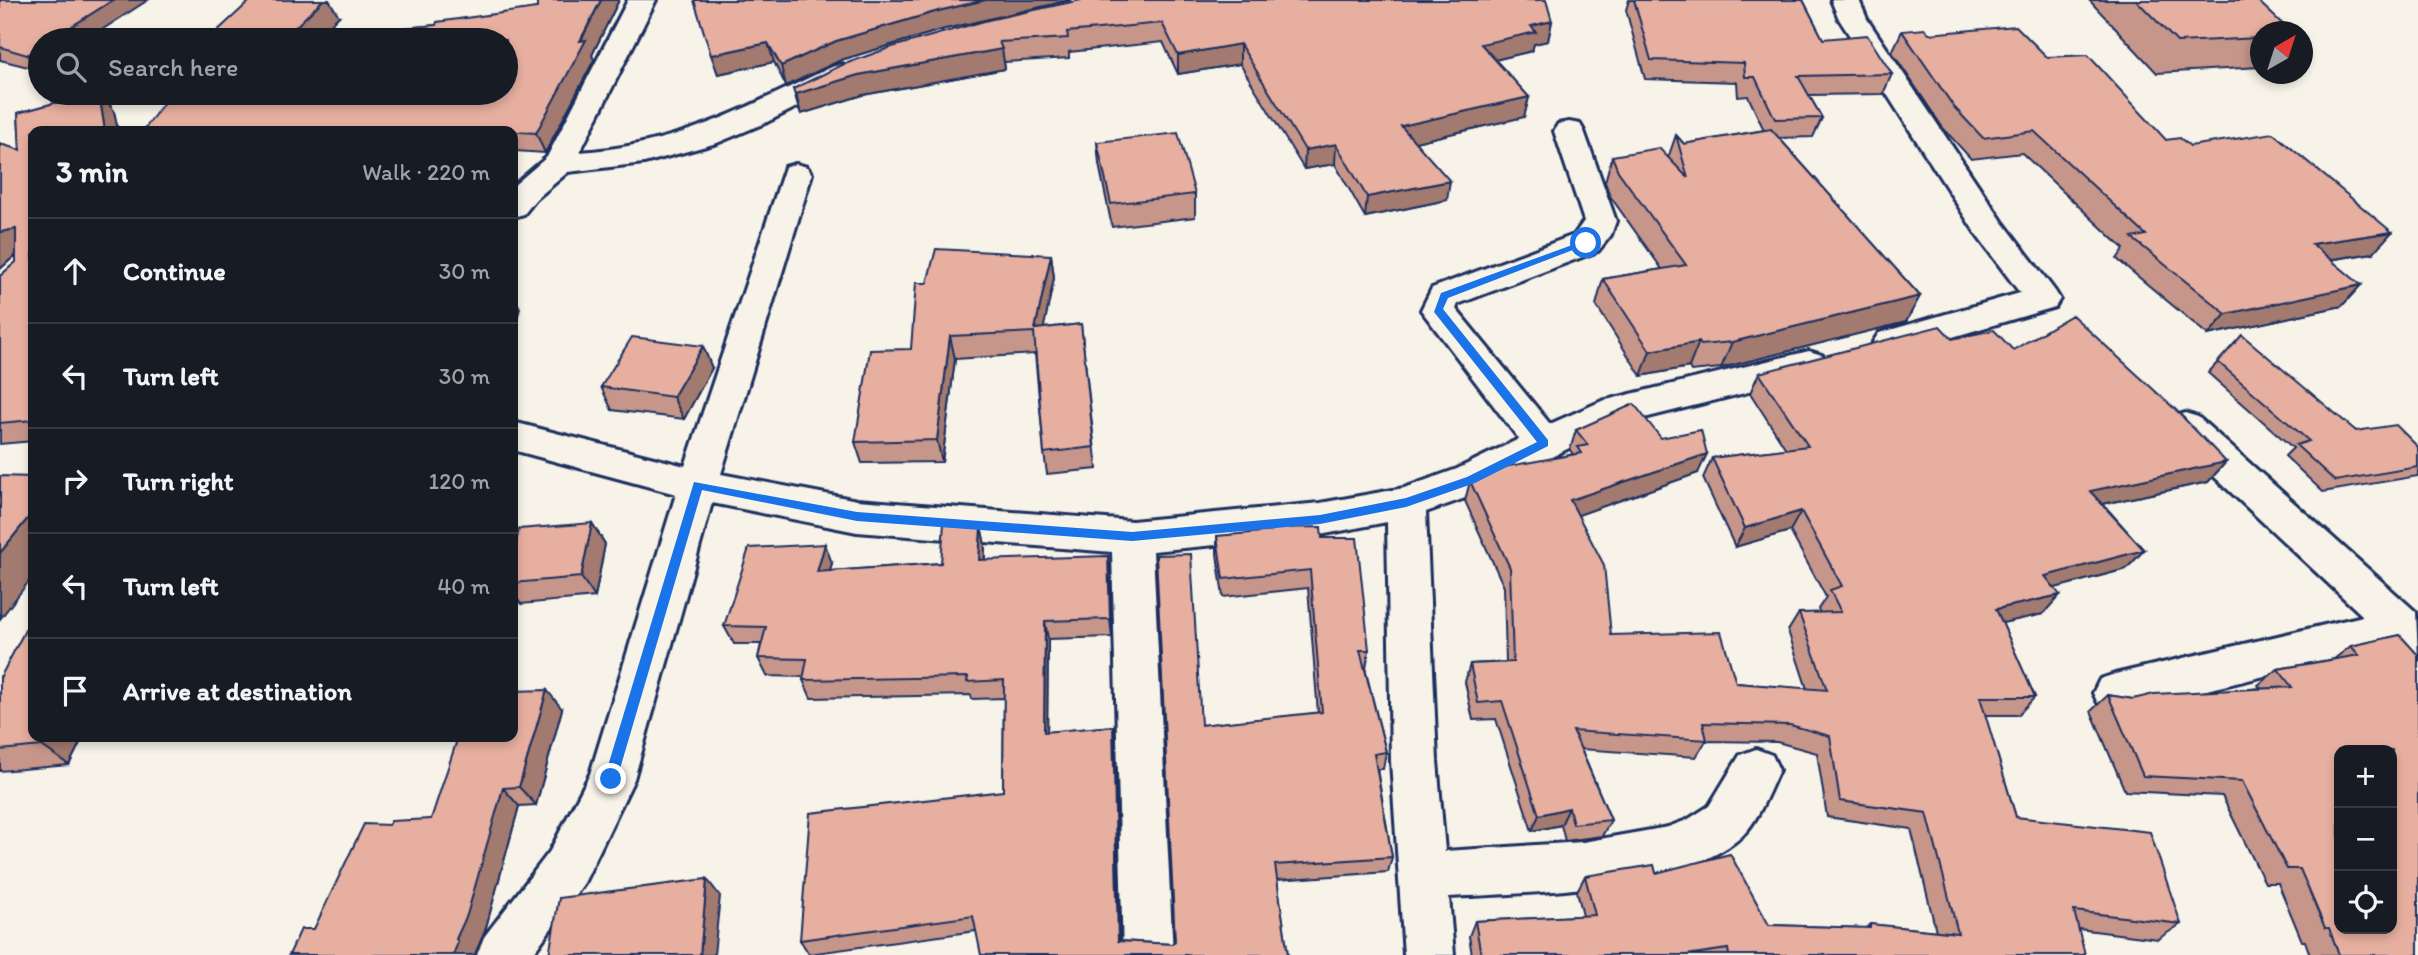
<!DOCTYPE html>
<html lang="en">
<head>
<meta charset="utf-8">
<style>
	:root { --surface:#171b24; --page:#20242c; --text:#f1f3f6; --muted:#9ea1a6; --line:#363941 }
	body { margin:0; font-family:Itim,sans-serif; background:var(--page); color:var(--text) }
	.controls { position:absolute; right:21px; bottom:21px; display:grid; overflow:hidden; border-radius:14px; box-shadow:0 4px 10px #0003 }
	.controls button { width:63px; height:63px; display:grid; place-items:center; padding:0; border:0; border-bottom:2px solid var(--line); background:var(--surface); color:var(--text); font:35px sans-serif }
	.compass { position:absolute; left:2250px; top:21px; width:63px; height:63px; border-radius:50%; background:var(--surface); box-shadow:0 4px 10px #0003; rotate:39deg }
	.stop { position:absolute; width:21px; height:21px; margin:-16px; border:5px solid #1a73e8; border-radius:50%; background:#fff }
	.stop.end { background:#1a73e8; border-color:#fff; box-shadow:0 2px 7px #0008 }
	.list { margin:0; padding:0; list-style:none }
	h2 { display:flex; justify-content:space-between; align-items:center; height:91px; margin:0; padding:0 28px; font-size:30px }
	h2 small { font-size:23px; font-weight:400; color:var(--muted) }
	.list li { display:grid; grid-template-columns:46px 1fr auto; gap:21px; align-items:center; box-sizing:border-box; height:105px; padding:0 28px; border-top:2px solid var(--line) }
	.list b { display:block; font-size:26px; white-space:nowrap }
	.list em { font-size:23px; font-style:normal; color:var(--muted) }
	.icon { flex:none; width:38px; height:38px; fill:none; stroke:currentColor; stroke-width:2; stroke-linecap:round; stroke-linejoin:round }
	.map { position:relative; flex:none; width:2418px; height:955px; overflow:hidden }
	.search { position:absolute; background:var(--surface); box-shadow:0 4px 10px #0003; left:28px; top:28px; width:490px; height:77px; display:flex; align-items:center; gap:18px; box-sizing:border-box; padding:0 24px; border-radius:38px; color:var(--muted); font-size:26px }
	.panel { position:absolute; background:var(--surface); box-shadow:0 4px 10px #0003; left:28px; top:126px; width:490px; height:616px; border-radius:14px }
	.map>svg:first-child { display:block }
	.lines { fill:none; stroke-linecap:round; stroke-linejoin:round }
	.street-casing { stroke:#1b2f5e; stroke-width:6 }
	.street { fill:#f7f3e8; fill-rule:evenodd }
	.wall { fill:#c7968a; stroke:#1b2f5e; stroke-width:2 }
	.shaded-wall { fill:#a27a70; stroke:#1b2f5e; stroke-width:2 }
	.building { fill:#e7afa0; stroke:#1b2f5e; stroke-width:2; fill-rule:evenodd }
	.route { fill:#1a73e8 }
</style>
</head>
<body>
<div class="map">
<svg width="2418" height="955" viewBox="0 0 2418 955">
	<rect width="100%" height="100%" fill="#f7f3e8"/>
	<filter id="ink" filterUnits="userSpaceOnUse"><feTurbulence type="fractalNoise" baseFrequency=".0143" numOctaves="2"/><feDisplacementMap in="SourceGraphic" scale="14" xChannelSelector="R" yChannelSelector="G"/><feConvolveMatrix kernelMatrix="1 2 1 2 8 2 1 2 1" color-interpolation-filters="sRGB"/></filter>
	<g filter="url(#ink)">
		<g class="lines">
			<g class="street-casing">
				<path id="street" d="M 628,0 L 656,0 L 580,152 C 680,145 744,108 832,67 L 842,64 L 852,67 L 856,73 L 852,79 L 765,123 L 717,143 L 644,163 L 568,172 L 536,199 L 524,214 L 513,217 L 513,186 L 547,157 Z
					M 1831,0 L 1859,0 L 1867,19 L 2002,221 L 2055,291 L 2060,299 L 2055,307 L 1891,355 L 1879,351 L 1873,342 L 1879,333 L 2020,293 L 1978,237 L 1839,19 Z
					M 1569,122 L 1580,124 L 1584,131 L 1616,221 L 1611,235 L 1598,251 L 1458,304 L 1456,309 L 1550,424 L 1602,401 L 1809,351 L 1822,355 L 1827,364 L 1822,373 L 1809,377 L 1612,426 L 1485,491 L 1426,512 L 1437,761 L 1445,851 L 1583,842 L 1668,827 L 1687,820 L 1709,806 L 1740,755 L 1756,749 L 1772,755 L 1779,770 C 1769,791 1759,819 1743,835 C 1685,891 1526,893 1449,897 L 1454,955 L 1404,955 L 1391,761 L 1387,522 L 1320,535 L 1153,551 L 1173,955 L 1123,955 L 1112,552 L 857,532 L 712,503 L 634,779 L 584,883 L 532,955 L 477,955 L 484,937 L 550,851 L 590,774 L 676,494 L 513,450 L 513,422 L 685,466 L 785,167 L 796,164 L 807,167 L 812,174 L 721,474 L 857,500 L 1132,521 L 1320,503 L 1404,488 L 1457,469 L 1519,439 L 1421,310 L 1432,288 L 1574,235 L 1584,221 L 1554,131 L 1558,124 Z
					M 2185,413 L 2198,417 L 2416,612 L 2418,659 L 2403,654 L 2393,645 L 2115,712 L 2100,707 L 2093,693 L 2100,679 L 2115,674 L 2363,616 L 2172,437 L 2166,427 L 2172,417 Z"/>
			</g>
			<use href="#street" class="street"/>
		</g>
		<path class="wall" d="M 0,0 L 40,70 L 0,60 Z
			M 537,0 L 619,0 L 592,55 L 594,60 L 545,153 L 515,151 L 513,155 L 513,131 L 209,40 L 339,16 L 319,36 L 436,25 L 537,8 Z
			M 694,0 L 1071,0 L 941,30 L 841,60 L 786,86 L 774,62 L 718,74 Z
			M 1081,0 L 1552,21 L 1548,41 L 1534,44 L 1532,51 L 1495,60 L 1529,97 L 1524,117 L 1415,142 L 1447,200 L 1365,217 L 1335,164 L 1304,169 L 1240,64 L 1178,74 L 1163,42 L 1069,52 L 1069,58 L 1004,62 L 1005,69 L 863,95 L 801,114 L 799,109 L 793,89 Z
			M 1629,0 L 1803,0 L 1823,39 L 1892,74 L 1883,94 L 1809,95 L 1822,118 L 1813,137 L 1779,138 L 1920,296 L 1906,322 L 1721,368 L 1691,371 L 1689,367 L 1641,376 L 1596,305 L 1603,279 L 1662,269 L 1610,196 L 1605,182 L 1612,156 L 1668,158 L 1676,135 L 1684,144 L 1764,130 L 1748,96 L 1738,97 L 1737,82 L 1645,79 L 1626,10 Z
			M 2089,0 L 2257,0 L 2260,32 L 2260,67 L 2157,73 Z
			M 1902,31 L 1929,34 L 2047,57 L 2166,140 L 2190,146 L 2373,253 L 2330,260 L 2342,306 L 2208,335 L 2117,259 L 2124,249 L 2022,153 L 1971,159 L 1943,128 L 1892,52 Z
			M 91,93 L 101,93 L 114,111 L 118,131 L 33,131 L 33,441 L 0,444 L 0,276 L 16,262 L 16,255 L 0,269 L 0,144 L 20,150 L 18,113 Z
			M 1097,142 L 1195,194 L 1195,217 L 1112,227 L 1099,164 Z
			M 1051,255 L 1054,278 L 1043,328 L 1081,324 L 1097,469 L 1047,474 L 1044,453 L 1035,354 L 955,359 L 942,462 L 862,463 L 855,442 L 911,349 L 927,283 Z
			M 1952,339 L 2013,350 L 2226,462 L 2208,482 L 2103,504 L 2144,550 L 2126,569 L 2054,588 L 2043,614 L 2002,623 L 2035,697 L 2018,715 L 1985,715 L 2016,817 L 2181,924 L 2158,939 L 2078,929 L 2085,955 L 1472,955 L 1469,936 L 1475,921 L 1583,916 L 1577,891 L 1585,876 L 1656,873 L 1769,925 L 1866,928 L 1870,924 L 1936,931 L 1911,829 L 1827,817 L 1817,753 L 1777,742 L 1706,741 L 1696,757 L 1581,749 L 1611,820 L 1602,836 L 1565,841 L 1561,825 L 1532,831 L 1496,719 L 1473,720 L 1465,682 L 1470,664 L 1506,662 L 1504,587 L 1465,501 L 1470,481 L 1573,454 L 1570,450 L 1576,430 L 1661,438 L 1698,473 L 1578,515 L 1611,635 L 1736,683 L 1807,689 L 1788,631 L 1799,613 L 1820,613 L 1818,609 L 1826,597 L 1790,531 L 1735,547 L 1703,478 L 1712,458 L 1786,449 L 1750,393 L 1759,373 Z
			M 2218,362 L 2356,431 L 2418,447 L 2418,476 L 2323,492 L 2285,456 L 2293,448 L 2208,373 Z
			M 712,368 L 684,419 L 612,410 L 601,387 Z
			M 592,523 L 605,544 L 595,597 L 521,604 L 513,593 L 513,556 Z
			M 981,526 L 985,545 L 985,560 L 1110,575 L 1112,637 L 1048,639 L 1047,732 L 1113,726 L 1115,743 L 1120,941 L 1172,944 L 1175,941 L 1201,725 L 1318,713 L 1308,588 L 1223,597 L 1217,554 L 1217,536 L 1322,538 L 1369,650 L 1366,668 L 1365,668 L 1386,752 L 1383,769 L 1377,769 L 1392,857 L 1388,872 L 1277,880 L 1288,955 L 976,931 L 809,954 L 800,940 L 1003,791 L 1004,698 L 972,699 L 971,695 L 811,698 L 803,680 L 804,677 L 767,676 L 758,658 L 761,644 L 734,644 L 724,626 L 832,563 L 830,571 L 941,563 Z
			M 2400,635 L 2418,955 L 2310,955 L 2305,941 L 2302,941 L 2278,883 L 2265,883 L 2222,796 L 2125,791 L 2091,711 L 2108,695 L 2133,699 L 2261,688 L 2258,685 L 2278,669 L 2334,659 L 2351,646 Z
			M 0,678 L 33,737 L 83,737 L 69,765 L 0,771 Z
			M 562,709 L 536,805 L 519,806 L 485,931 L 475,954 L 475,955 L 289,955 L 314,929 L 389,825 L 431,819 Z"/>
		<path class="shaded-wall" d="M 113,0 L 148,0 L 86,40 L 50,40 Z
			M 323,0 L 329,0 L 339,16 L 314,40 L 283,39 Z
			M 601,0 L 619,0 L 592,55 L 594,60 L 545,153 L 536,133 Z
			M 985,0 L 1071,0 L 941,30 L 841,60 L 786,86 L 781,66 L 836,41 L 938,11 Z
			M 1552,21 L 1548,41 L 1534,44 L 1532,51 L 1478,64 L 1481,44 L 1531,26 Z
			M 768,43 L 774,62 L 718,74 L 711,55 Z
			M 1240,44 L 1240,64 L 1178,74 L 1178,55 Z
			M 40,46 L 40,70 L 27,55 Z
			M 1002,49 L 1005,69 L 863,95 L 801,114 L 796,94 L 858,75 Z
			M 99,93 L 101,93 L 114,111 L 118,131 L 105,131 Z
			M 1529,97 L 1524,117 L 1398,146 L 1401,126 Z
			M 1336,144 L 1335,164 L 1304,169 L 1305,150 Z
			M 1450,181 L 1447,200 L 1365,217 L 1367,197 Z
			M 16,229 L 19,252 L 0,269 L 0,232 Z
			M 2392,232 L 2373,253 L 2294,265 L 2312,244 Z
			M 1051,255 L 1054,278 L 1039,351 L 1035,329 Z
			M 2361,285 L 2342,306 L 2208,335 L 2226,314 Z
			M 513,294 L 520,308 L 513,335 Z
			M 1920,296 L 1906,322 L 1721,368 L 1732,342 Z
			M 950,336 L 955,359 L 942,462 L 937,440 Z
			M 1699,342 L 1689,367 L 1641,376 L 1650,351 Z
			M 703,346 L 712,368 L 684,419 L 673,397 Z
			M 1707,454 L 1698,473 L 1564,520 L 1570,500 Z
			M 2226,462 L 2208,482 L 2074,510 L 2090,491 Z
			M 1801,511 L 1790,531 L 1735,547 L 1745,528 Z
			M 33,512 L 33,576 L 0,619 L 0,553 Z
			M 592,523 L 605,544 L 595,597 L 581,577 Z
			M 981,526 L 985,545 L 984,579 L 979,560 Z
			M 825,544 L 832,563 L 825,590 L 817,572 Z
			M 2144,550 L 2126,569 L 2029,595 L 2045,576 Z
			M 1108,556 L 1110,575 L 1112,637 L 1110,619 Z
			M 2060,595 L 2043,614 L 1980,628 L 1996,609 Z
			M 1045,621 L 1048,639 L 1047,749 L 1044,732 Z
			M 547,690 L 562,709 L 536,805 L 519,787 Z
			M 1113,726 L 1115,743 L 1120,955 L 1118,941 Z
			M 47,737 L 83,737 L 69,765 L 42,746 Z
			M 503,788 L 519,806 L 485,931 L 475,954 L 475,955 L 453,955 L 456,939 Z
			M 1569,808 L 1561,825 L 1532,831 L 1539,815 Z
			M 707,879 L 720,896 L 714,955 L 700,955 Z"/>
		<path class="building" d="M 0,0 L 113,0 L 50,40 L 40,40 L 40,46 L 27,55 L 0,47 Z
			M 251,0 L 323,0 L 283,39 L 436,25 L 437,22 L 537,8 L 537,0 L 601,0 L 580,41 L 586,40 L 536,133 L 505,131 L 143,131 L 171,93 L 506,93 L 506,40 L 209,40 L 214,34 Z
			M 694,0 L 985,0 L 938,11 L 836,41 L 781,66 L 768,43 L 711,55 Z
			M 1081,0 L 1546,0 L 1552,21 L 1531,26 L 1536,32 L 1481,44 L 1529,97 L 1401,126 L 1450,181 L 1367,197 L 1336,144 L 1305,150 L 1240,44 L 1178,55 L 1162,23 L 1067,32 L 1068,38 L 999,42 L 1002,49 L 858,75 L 796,94 L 793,89 L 842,65 L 892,47 L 988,20 Z
			M 1634,0 L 1803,0 L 1823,39 L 1867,35 L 1892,74 L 1798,76 L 1822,118 L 1775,119 L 1755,77 L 1745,77 L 1744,63 L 1651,60 Z
			M 2136,0 L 2257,0 L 2291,32 L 2260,32 L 2260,38 L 2177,42 Z
			M 2016,26 L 2047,57 L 2088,55 L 2166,140 L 2180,138 L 2190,146 L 2273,133 L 2392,232 L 2312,244 L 2361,285 L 2226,314 L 2132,238 L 2146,235 L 2034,131 L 1983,138 L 1954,107 L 1902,31 L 1925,29 L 1929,34 Z
			M 91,93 L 99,93 L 105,131 L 33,131 L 33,420 L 0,423 L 0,276 L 16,262 L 16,229 L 0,232 L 0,144 L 20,150 L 18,113 Z
			M 1771,129 L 1920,296 L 1732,342 L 1701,345 L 1699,342 L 1650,351 L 1603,279 L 1686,265 L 1618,171 L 1612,156 L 1659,148 L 1688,178 L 1676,135 L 1684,144 Z
			M 1178,133 L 1195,194 L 1111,204 L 1097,142 Z
			M 936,249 L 1051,255 L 1035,329 L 1081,324 L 1094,447 L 1044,453 L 1034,332 L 950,336 L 937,440 L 855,442 L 870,350 L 911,349 L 916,283 L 927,283 Z
			M 2072,315 L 2177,411 L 2226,462 L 2090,491 L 2144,550 L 2045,576 L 2060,595 L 1996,609 L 2035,697 L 1980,697 L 2016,817 L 2150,832 L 2181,924 L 2074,911 L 2085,955 L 1729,955 L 1728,949 L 1686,955 L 1481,955 L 1475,921 L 1595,915 L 1585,876 L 1654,865 L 1656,873 L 1730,854 L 1769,925 L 1870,928 L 1870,924 L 1958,933 L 1927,813 L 1840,801 L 1830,736 L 1790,725 L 1703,723 L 1707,740 L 1573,731 L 1611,820 L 1573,824 L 1569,808 L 1539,815 L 1502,701 L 1478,703 L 1470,664 L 1513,662 L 1510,568 L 1470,481 L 1503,467 L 1582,453 L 1578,447 L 1588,445 L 1576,430 L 1634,404 L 1661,438 L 1701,430 L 1707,454 L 1570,500 L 1604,565 L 1611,635 L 1721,632 L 1736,683 L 1827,690 L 1799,613 L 1841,612 L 1830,590 L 1842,586 L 1801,511 L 1745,528 L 1712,458 L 1808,446 L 1759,373 L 1940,326 L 1952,339 L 1994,330 L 2013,350 Z
			M 2242,335 L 2356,431 L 2396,425 L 2418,447 L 2418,467 L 2335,481 L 2296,445 L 2309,441 L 2218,362 Z
			M 632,337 L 703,346 L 673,397 L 601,387 Z
			M 0,476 L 33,477 L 33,512 L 0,553 Z
			M 592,523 L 581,577 L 513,583 L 513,556 L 519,529 Z
			M 944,523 L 981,526 L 979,560 L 1108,556 L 1110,619 L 1045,621 L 1044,732 L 1113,726 L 1118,941 L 1172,944 L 1175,941 L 1156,555 L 1191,554 L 1201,725 L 1322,712 L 1310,570 L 1223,579 L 1217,536 L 1272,531 L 1271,528 L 1321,527 L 1322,538 L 1357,538 L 1369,650 L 1360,650 L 1386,752 L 1374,754 L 1392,857 L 1275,865 L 1288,955 L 981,955 L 973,916 L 800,940 L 810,813 L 1003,791 L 1004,680 L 967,682 L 968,677 L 803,680 L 807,659 L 758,658 L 766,627 L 724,626 L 749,548 L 825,544 L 817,572 L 941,563 Z
			M 33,615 L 33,737 L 47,737 L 42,746 L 0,750 L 0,678 Z
			M 2400,635 L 2418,655 L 2418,955 L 2339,955 L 2329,928 L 2325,928 L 2300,869 L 2287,869 L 2242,781 L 2143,776 L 2108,695 L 2133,699 L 2154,694 L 2292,687 L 2278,669 L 2359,655 L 2351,646 ZM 2339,750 L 2392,750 L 2392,929 L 2339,929 Z
			M 547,690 L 519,787 L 503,788 L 467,915 L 456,939 L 458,942 L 453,955 L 289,955 L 301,929 L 314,929 L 364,824 L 389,825 L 391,821 L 431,819 L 458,737 L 513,737 L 513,691 Z
			M 707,879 L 700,955 L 549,955 L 559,898 Z"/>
	</g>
	<path class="route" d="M 1583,241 L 1591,243 L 1448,298 L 1443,309 L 1548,440 L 1548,446 L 1475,483 L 1406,507 L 1320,524 L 1132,541 L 857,521 L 702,490 L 617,779 L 611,785 L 606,783 L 604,779 L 694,482 L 857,512 L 1132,532 L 1320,515 L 1406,498 L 1467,477 L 1537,442 L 1434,312 L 1441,293 Z"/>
</svg>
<div class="controls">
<button>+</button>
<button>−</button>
<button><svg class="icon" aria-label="locate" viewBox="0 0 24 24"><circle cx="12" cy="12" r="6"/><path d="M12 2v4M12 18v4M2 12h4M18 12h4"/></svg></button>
</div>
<svg class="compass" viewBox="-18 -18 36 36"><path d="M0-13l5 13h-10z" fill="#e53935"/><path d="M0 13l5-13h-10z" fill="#9ea1a6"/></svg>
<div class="stop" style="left:1586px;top:243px"></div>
<div class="stop end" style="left:611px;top:779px"></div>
<div class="search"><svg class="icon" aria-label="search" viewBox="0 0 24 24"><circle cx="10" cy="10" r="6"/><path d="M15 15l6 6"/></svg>Search here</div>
<section class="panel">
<h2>3 min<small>Walk · 220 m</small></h2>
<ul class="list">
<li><svg class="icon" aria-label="ahead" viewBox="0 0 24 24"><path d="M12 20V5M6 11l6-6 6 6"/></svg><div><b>Continue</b></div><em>30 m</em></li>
<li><svg class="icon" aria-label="left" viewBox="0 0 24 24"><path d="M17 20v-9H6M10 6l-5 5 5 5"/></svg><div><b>Turn left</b></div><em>30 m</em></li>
<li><svg class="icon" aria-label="right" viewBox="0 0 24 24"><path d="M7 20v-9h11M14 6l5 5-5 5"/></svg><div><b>Turn right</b></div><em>120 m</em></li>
<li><svg class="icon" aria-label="left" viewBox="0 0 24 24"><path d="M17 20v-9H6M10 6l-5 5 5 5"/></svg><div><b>Turn left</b></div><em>40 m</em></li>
<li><svg class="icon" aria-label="arrive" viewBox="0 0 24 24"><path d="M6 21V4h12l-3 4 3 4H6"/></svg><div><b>Arrive at destination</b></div></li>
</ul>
</section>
</div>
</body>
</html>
